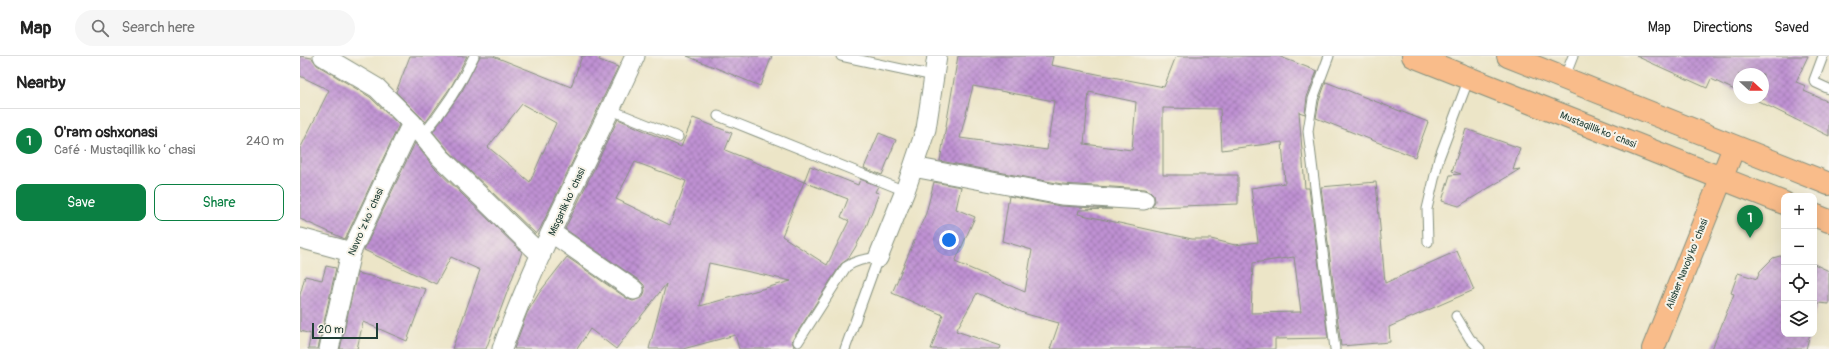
<!DOCTYPE html>
<html lang="en">
<head>
<meta charset="utf-8">
<style>
	:root { --surface:#fff; --page:#f6f6f6; --text:#222; --muted:#767676; --line:#e0e0e0; --accent:#0b8043 }
	body { margin:0; font-family:Pangolin,sans-serif; background:var(--page); color:var(--text) }
	.controls { position:absolute; right:12px; bottom:12px; display:grid; overflow:hidden; border-radius:8px; box-shadow:0 4px 16px #0002 }
	.controls button { width:36px; height:36px; display:grid; place-items:center; padding:0; border:0; border-bottom:1px solid var(--line); background:var(--surface); color:var(--text); font:20px sans-serif }
	.compass { position:absolute; left:1433px; top:12px; width:36px; height:36px; border-radius:50%; background:var(--surface); box-shadow:0 4px 16px #0002; rotate:111deg }
	.scale { position:absolute; left:12px; bottom:10px; width:66px; box-sizing:border-box; padding-left:4px; border:2px solid #1f3d34; border-top:0; font-size:11px; line-height:14px; white-space:nowrap; color:#1f3d34; -webkit-text-stroke:3px #f7f3e8; paint-order:stroke }
	.you { position:absolute; left:649px; top:184px; width:14px; height:14px; margin:-10px; border:3px solid #fff; border-radius:50%; background:#1a73e8; box-shadow:0 0 0 6px #1a73e833 }
	.badge { display:grid; place-items:center; width:26px; height:26px; border-radius:50%; background:var(--accent); color:#fff; font-size:13px; font-weight:700 }
	.pin { position:absolute; translate:-50% -33px; filter:drop-shadow(0 1px 2px #0008) }
	.pin::after { content:''; position:absolute; top:21px; width:14px; height:12px; background:inherit; clip-path:polygon(0 0,100% 0,50% 100%) }
	.list { margin:0; padding:0; list-style:none }
	h2 { display:flex; justify-content:space-between; align-items:center; height:52px; margin:0; padding:0 16px; font-size:17px }
	h2 small { font-size:13px; font-weight:400; color:var(--muted) }
	.list li { display:grid; grid-template-columns:26px 1fr auto; gap:12px; align-items:center; box-sizing:border-box; height:64px; padding:0 16px; border-top:1px solid var(--line) }
	.list b { display:block; font-size:15px; white-space:nowrap }
	.list p { margin:0; font-size:13px; white-space:nowrap; color:var(--muted) }
	.list em { font-size:13px; font-style:normal; color:var(--muted) }
	.actions { display:flex; gap:8px; padding:12px 16px }
	.actions a { flex:1; padding:9px 0; border:1px solid var(--accent); border-radius:8px; text-align:center; font-size:14px; color:var(--accent) }
	.actions .main { background:var(--accent); color:#fff }
	.icon { flex:none; width:22px; height:22px; fill:none; stroke:currentColor; stroke-width:2; stroke-linecap:round; stroke-linejoin:round }
	.map { position:relative; flex:none; width:1529px; height:293px; overflow:hidden }
	header { display:flex; align-items:center; gap:24px; box-sizing:border-box; height:56px; padding:0 20px; background:var(--surface); border-bottom:1px solid var(--line) }
	header strong { font-size:19px }
	nav { display:flex; gap:22px; margin-inline-start:auto; font-size:14px }
	.search { width:280px; height:36px; background:var(--page); display:flex; align-items:center; gap:10px; box-sizing:border-box; padding:0 14px; border-radius:22px; color:var(--muted); font-size:15px }
	main { display:flex }
	aside { flex:1; background:var(--surface) }
	.map>svg:first-child { display:block }
	.building { fill:url(#building-cross-hatch); fill-rule:evenodd }
	.lines { fill:none; stroke-linecap:round; stroke-linejoin:round }
	.service-casing { stroke:#86917e; stroke-width:11 }
	.minor-casing { stroke:#86917e; stroke-width:21 }
	.primary-casing { stroke:#86917e; stroke-width:24 }
	.service { stroke:#fff; stroke-width:9 }
	.minor { stroke:#fff; stroke-width:19 }
	.primary { stroke:#f9bc8a; stroke-width:22 }
	.labels { text-anchor:middle; dominant-baseline:central; stroke-width:4; stroke-linejoin:round; paint-order:stroke }
	.street-label { font-size:10px; fill:#1f3d34; stroke:#f7f3e8 }
</style>
</head>
<body>
<header>
<strong>Map</strong>
<div class="search"><svg class="icon" aria-label="search" viewBox="0 0 24 24"><circle cx="10" cy="10" r="6"/><path d="M15 15l6 6"/></svg>Search here</div>
<nav><a>Map</a><a>Directions</a><a>Saved</a></nav>
</header>
<main>
<aside>
<h2>Nearby<small></small></h2>
<ul class="list">
<li><span class="badge">1</span><div><b>O'ram oshxonasi</b><p>Café · Mustaqillik koʻchasi</p></div><em>240 m</em></li>
</ul>
<div class="actions"><a class="main">Save</a><a>Share</a></div>
</aside>
<div class="map">
<svg width="1529" height="293" viewBox="0 0 1529 293">
	<defs>
		<pattern id="building-cross-hatch" width="8" height="8" patternUnits="userSpaceOnUse"><rect width="8" height="8" fill="#bf91d3"/><path d="M0 0l8 8M0 8l8-8" fill="none" stroke="#9b78ac"/></pattern>
	</defs>
	<rect width="100%" height="100%" fill="#f7f3e8"/>
	<filter id="ink" filterUnits="userSpaceOnUse"><feTurbulence type="fractalNoise" baseFrequency=".025" numOctaves="2"/><feDisplacementMap in="SourceGraphic" scale="8" xChannelSelector="R" yChannelSelector="G"/><feConvolveMatrix kernelMatrix="1 2 1 2 8 2 1 2 1" color-interpolation-filters="sRGB"/></filter>
	<filter id="wash" filterUnits="userSpaceOnUse"><feTurbulence type="fractalNoise" baseFrequency=".012" numOctaves="4" result="noise"/><feDisplacementMap in="SourceGraphic" scale="16" xChannelSelector="R" yChannelSelector="G"/><feGaussianBlur stdDeviation="0.9" result="paint"/><feColorMatrix in="noise" values="0 0 0 0 0 0 0 0 0 0 0 0 0 0 0 0 0 1.4 0 .05"/><feComposite in="paint" operator="in"/></filter>
	<g filter="url(#wash)">
		<rect width="100%" height="100%" fill="#ece5c7"/>
		<g id="blocks">
			<path class="building" d="M 0,0 L 12,2 L 17,9 L 70,41 L 99,69 L 45,183 L 0,163 L 0,93 L 29,34 L 0,20 Z
				M 110,0 L 167,0 L 152,29 L 126,66 L 96,36 Z
				M 180,0 L 193,0 L 271,31 L 282,0 L 301,0 L 299,4 L 318,11 L 240,173 L 236,178 L 149,95 L 133,76 L 162,35 ZM 222,48 L 256,67 L 230,126 L 188,91 Z
				M 387,0 L 472,0 L 460,30 Z
				M 658,0 L 753,0 L 751,9 L 864,31 L 876,0 L 978,0 L 1017,15 L 1007,41 L 1005,58 L 999,56 L 1005,132 L 1009,132 L 1028,282 L 975,283 L 975,293 L 750,293 L 759,267 L 726,258 L 677,237 L 656,275 L 701,290 L 700,293 L 631,293 L 643,259 L 592,237 L 626,157 L 634,126 L 661,131 L 656,153 L 675,161 L 655,206 L 725,236 L 732,194 L 702,185 L 709,140 L 760,150 L 812,153 L 779,154 L 778,158 L 892,183 L 911,183 L 935,189 L 958,186 L 951,132 L 985,127 L 982,86 L 922,94 L 920,53 L 863,52 L 863,119 L 938,119 L 938,148 L 852,151 L 855,145 L 854,139 L 850,135 L 845,133 L 762,128 L 640,105 ZM 673,30 L 754,45 L 747,94 L 660,82 ZM 789,36 L 836,46 L 832,94 L 784,88 ZM 994,201 L 1001,256 L 951,257 L 953,207 Z
				M 1336,0 L 1508,0 L 1496,26 L 1506,30 L 1504,35 L 1529,46 L 1529,80 L 1452,42 L 1463,42 L 1463,18 L 1439,18 L 1439,36 L 1411,23 L 1407,32 Z
				M 1026,26 L 1128,66 L 1115,101 L 1016,62 L 1019,45 Z
				M 393,62 L 432,77 L 425,94 L 504,126 L 510,110 L 558,129 L 560,123 L 578,130 L 575,136 L 579,137 L 566,171 L 555,192 L 548,203 L 541,208 L 493,283 L 492,286 L 494,290 L 493,293 L 439,293 L 435,279 L 383,293 L 349,293 L 366,228 L 316,293 L 290,273 L 277,293 L 214,293 L 227,257 L 239,237 L 267,201 L 328,243 L 333,245 L 343,241 L 345,235 L 344,229 L 340,225 L 265,173 L 318,63 L 381,91 ZM 335,106 L 386,125 L 370,169 L 316,143 ZM 504,126 L 548,143 L 541,161 L 549,165 L 527,209 L 482,180 ZM 409,207 L 491,225 L 400,250 Z
				M 1166,73 L 1220,92 L 1213,114 L 1220,113 L 1159,150 L 1142,145 L 1150,119 L 1161,118 L 1152,115 Z
				M 579,77 L 596,84 L 582,119 L 564,112 Z
				M 115,87 L 133,110 L 222,196 L 186,293 L 152,293 L 180,214 L 151,201 L 136,228 L 64,194 Z
				M 1076,126 L 1085,227 L 1157,195 L 1174,234 L 1089,271 L 1090,286 L 1041,290 L 1021,131 Z
				M 1480,200 L 1484,201 L 1484,278 L 1510,278 L 1506,293 L 1412,293 L 1434,238 L 1431,237 L 1438,217 L 1457,223 L 1460,215 L 1473,202 Z
				M 1514,208 L 1529,215 L 1529,248 L 1518,247 L 1514,261 Z
				M 26,210 L 36,212 L 18,293 L 8,293 L 11,278 L 0,275 L 0,239 L 5,220 L 22,224 Z
				M 57,217 L 126,233 L 107,285 L 63,266 L 57,293 L 40,293 Z"/>
		</g>
	</g>
	<g filter="url(#ink)">
		<use href="#blocks" fill-opacity="0" stroke="#86917e" stroke-width="1"/>
		<g class="lines">
			<g class="service-casing">
				<path id="service" d="M 541,0 L 634,20
					M 1029,0 L 1013,43 L 1008,75 L 1035,293
					M 1523,0 L 1514,24 L 1516,27 L 1529,33
					M 1264,23 L 1273,0
					M 311,54 L 378,81
					M 418,60 L 605,135
					M 122,80 C 143,55 160,30 174,0
					M 1128,186 L 1127,153 L 1139,102 L 1169,22
					M 1156,260 L 1170,283 L 1180,293
					M 498,286 L 546,211 C 556,204 566,202 578,202 L 545,293"/>
			</g>
			<g class="minor-casing">
				<path id="minor" d="M 23,0 L 77,32 L 112,67 L 141,102 L 241,199
					M 613,111 L 761,139 L 844,144
					M 252,177 L 334,234
					M 0,182 L 51,196
					M 578,202 L 605,135 L 626,73 L 637,0
					M 29,293 L 51,196 L 112,67
					M 202,293 C 238,192 291,98 335,0"/>
			</g>
			<g class="primary-casing">
				<path id="primary" d="M 1113,0 L 1484,147
					M 1208,0 L 1529,128
					M 1514,159 L 1529,165
					M 1353,293 L 1434,91"/>
			</g>
			<use href="#service" class="service"/>
			<use href="#minor" class="minor"/>
			<use href="#primary" class="primary"/>
		</g>
	</g>
	<g class="labels">
		<g class="street-label">
			<text transform="translate(1298 74) rotate(22)">Mustaqillik koʻchasi</text>
			<text transform="translate(267 146) rotate(-65)">Misgarlik koʻchasi</text>
			<text transform="translate(66 166) rotate(-66)">Navroʻz koʻchasi</text>
			<text transform="translate(1387 208) rotate(-68)">Alisher Navoiy koʻchasi</text>
		</g>
	</g>
</svg>
<div class="controls">
<button>+</button>
<button>−</button>
<button><svg class="icon" aria-label="locate" viewBox="0 0 24 24"><circle cx="12" cy="12" r="6"/><path d="M12 2v4M12 18v4M2 12h4M18 12h4"/></svg></button>
<button><svg class="icon" aria-label="layers" viewBox="0 0 24 24"><path d="M12 4l9 5-9 5-9-5zM3 14l9 5 9-5"/></svg></button>
</div>
<svg class="compass" viewBox="-18 -18 36 36"><path d="M0-13l5 13h-10z" fill="#e53935"/><path d="M0 13l5-13h-10z" fill="#767676"/></svg>
<div class="scale">20 m</div>
<div class="you"></div>
<div class="pin badge" style="left:1450px;top:182px">1</div>
</div>
</main>
</body>
</html>
